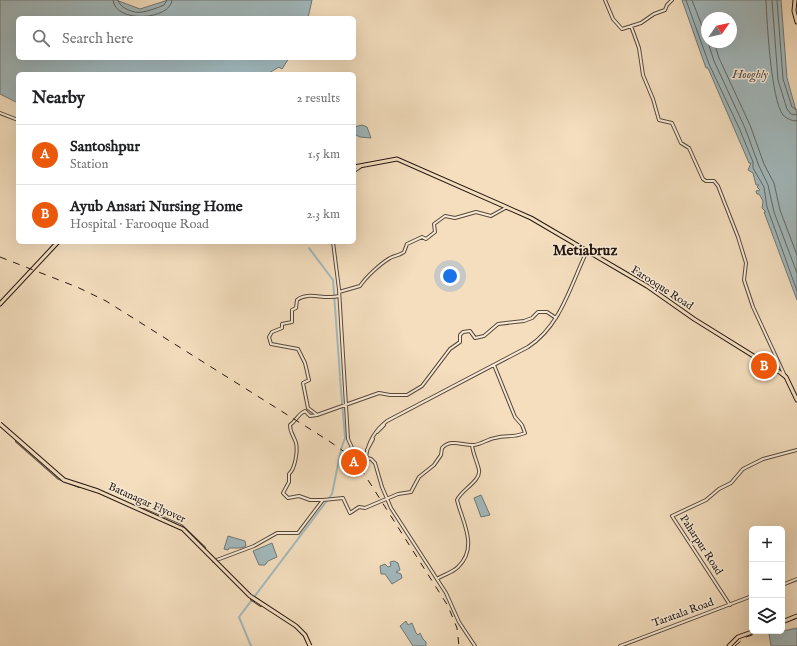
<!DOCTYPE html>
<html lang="en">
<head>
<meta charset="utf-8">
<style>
	:root { --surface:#fff; --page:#f2f2f2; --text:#202124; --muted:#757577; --line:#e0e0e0; --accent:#ea580c }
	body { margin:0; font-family:"IM FELL English",serif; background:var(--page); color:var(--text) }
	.controls { position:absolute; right:12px; bottom:12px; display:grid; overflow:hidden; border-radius:6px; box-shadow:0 4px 16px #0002 }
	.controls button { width:36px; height:36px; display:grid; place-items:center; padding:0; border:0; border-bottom:1px solid var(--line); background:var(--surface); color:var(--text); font:20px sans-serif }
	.compass { position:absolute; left:701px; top:12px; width:36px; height:36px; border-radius:50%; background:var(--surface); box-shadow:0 4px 16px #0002; rotate:56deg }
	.you { position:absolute; left:450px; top:276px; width:14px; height:14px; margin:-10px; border:3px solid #fff; border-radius:50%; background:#1a73e8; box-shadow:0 0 0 6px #1a73e833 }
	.badge { display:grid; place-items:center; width:26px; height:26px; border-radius:50%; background:var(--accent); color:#fff; font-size:13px; font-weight:700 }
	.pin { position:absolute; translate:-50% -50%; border:2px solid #fff; box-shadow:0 1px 4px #0006 }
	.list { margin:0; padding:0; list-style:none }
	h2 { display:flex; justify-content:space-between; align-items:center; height:52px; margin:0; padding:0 16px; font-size:17px }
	h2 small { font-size:13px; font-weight:400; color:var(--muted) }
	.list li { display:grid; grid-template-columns:26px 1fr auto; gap:12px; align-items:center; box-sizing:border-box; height:60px; padding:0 16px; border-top:1px solid var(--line) }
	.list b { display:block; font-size:15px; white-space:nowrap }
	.list p { margin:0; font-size:13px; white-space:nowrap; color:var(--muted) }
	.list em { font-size:13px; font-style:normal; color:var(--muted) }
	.icon { flex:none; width:22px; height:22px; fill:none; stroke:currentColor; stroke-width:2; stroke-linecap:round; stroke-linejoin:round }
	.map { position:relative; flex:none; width:797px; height:646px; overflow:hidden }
	.search { position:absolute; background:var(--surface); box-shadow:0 4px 16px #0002; left:16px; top:16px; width:340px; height:44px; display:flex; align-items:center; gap:10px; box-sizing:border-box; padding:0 14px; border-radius:6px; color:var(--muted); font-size:15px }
	.panel { position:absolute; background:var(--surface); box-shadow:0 4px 16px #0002; left:16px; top:72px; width:340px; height:172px; border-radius:6px }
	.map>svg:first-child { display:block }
	.water { fill:#a2b9bd; stroke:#6f7878; fill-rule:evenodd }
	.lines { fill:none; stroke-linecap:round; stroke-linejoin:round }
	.shore { stroke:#626867; stroke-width:1 }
	.canal { stroke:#a2b9bd; stroke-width:2 }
	.minor-casing { stroke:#57483c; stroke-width:4 }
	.major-casing { stroke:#231611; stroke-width:5 }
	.minor { stroke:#f8ead5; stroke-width:2 }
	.major { stroke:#f4debe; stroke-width:3 }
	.rail { stroke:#231611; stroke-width:1; stroke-dasharray:7 7; stroke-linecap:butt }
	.major-bridge-casing { stroke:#231611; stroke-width:5; stroke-linecap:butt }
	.major-bridge { stroke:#f4debe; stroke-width:3 }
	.labels { text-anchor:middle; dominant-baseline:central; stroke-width:3; stroke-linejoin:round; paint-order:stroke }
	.street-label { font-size:11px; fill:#231611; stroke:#f8ead5 }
	.water-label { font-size:12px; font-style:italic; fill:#4f4f4d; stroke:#f8ead5 }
	.district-label { font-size:15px; font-weight:bold; fill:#231611; stroke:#f8ead5 }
</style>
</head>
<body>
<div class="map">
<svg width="797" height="646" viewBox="0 0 797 646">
	<rect width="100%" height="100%" fill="#f4debe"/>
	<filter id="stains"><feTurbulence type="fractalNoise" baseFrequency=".005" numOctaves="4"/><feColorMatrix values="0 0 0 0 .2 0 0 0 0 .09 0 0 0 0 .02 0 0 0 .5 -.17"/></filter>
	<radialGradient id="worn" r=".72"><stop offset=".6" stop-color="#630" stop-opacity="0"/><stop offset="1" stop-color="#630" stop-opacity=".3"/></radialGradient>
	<path class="water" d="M 0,0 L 116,0 L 140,9 L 168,0 L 312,0 L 308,18 L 18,18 L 18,58 L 289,58 L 282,69 L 279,67 L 267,74 L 18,74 L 18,103 L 0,94 Z
		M 682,0 L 781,0 L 787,78 L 797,114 L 797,300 L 764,212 L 766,212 L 762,208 L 763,201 L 759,194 L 757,194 L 756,191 L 760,190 L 757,187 L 759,185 L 756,185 L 753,173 L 748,170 L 751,163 L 749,163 L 708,68 L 706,68 ZM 707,18 L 731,18 L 731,42 L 707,42 Z
		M 362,125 L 367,127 L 371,138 L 360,137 L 354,134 L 354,127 Z
		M 481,495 L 490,515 L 481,517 L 474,498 Z
		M 228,536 L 245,541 L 246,546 L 241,548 L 229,548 L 228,550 L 224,549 Z
		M 272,543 L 277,557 L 268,561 L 265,565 L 259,565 L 253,551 Z
		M 394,561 L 398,563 L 400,570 L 396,572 L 401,574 L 402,578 L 392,584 L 385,574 L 381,574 L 380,566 L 385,564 L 388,567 L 391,566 L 390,562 Z
		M 406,621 L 408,625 L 412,623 L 416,633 L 418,635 L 420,633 L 423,639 L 426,642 L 426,646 L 413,646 L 400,626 Z
		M 797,628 L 797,646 L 771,646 L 769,634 Z"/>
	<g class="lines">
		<path class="shore" d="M 113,0 C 115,24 171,20 172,0
			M 118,0 C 119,8 135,14 142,12 C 149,11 157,8 164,5 L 167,0
			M 686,0 L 709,64 L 740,130 L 753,162 L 753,168 L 764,187 L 767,207 L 797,291
			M 692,0 L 707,39
			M 766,0 C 767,23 771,99 783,115 C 787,119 792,121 797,121
			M 772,0 L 778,80 L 787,109 L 791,114 L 797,115
			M 777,0 L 783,79 L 792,107 L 797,110
			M 708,42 L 714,61 L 745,128 L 759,166 L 768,185 L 774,212 L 797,273
			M 714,42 L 719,58 L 750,125 L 764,164 L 774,183 L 780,210 L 797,255"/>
		<path class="canal" d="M 309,248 L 333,280 L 340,376
			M 340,378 L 345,438 L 341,449
			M 251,646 L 239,617 L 332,494 L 341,450"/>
		<g class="minor-casing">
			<path id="minor" d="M 605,0 L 613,19 L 622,29 L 641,23 L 654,14 L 665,10 L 667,5 L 672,0
				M 631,26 L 639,48 L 643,75 L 653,99 L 659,120 L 672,123 L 681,143 L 689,148 L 703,179 L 706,181 L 714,181 L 718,186 L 738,237 L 746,263 L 744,280 L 753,307 L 785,376
				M 0,113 L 18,120
				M 354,171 L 360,167
				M 333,242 L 339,289 L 348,439 L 353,450 L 363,457 L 371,459 L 375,463 L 382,487 L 391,508 L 446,593 L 459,622 L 475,646
				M 339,292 L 360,286 C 366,277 380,264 390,258 C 394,256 400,255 404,252 L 407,244 L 422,237 L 426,239 L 435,232 L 434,224 L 445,216 L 455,218 L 476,212 L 491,216 L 507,207
				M 316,414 L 308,408 L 303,383 L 309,380 L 305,363 L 298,349 L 271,344 L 269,337 L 272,332 L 282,328 L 282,324 L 292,322 L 292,310 L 296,308 L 297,300 C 308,291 324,300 339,296
				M 377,432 L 384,425
				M 17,441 L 59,478 L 79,486
				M 367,450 L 373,439
				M 366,457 C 368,442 374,431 387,421 L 528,347 C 561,326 571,284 587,251
				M 323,500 L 310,500 L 299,496 L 288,498 L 283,493 L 289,482 L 289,474 C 295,469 298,451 296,443 C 294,436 290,433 290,425 C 296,421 298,414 305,411 L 310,416 L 317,415 L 379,393 L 390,395 L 407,395 L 422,386 L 450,349 L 460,342 L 460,335 L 463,332 L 470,331 L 475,338 L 484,336 L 498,324 L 524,321 L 532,318 L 538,312 L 547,312 L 556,318
				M 144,510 L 181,526 L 204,548
				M 214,561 L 254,546 L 277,533 L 298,533 L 323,500 L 343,498 L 350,513 L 359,507 L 365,508 L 398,494 L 411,492 L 419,477 L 434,465 L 441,455 L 442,448 C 451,438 463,446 474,445 C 482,444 488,439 495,438 C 507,435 513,438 525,433 L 522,425 L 515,417 L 494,365
				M 437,579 C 444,574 452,573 458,567 C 479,547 462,521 457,500 C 461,490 481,481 479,470 C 477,461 473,454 472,445
				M 782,585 L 797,579
				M 252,599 L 261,605
				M 730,605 L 672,516 L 706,500 L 719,489 L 731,483 L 743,469 L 763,459 L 797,450
				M 620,646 L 752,596"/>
		</g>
		<g class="major-casing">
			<path id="major" d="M 795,0 L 794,11 L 797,22
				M 354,167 L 397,159 L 531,218 L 647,286 L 694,319 L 781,373 L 786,377 L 797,400
				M 0,304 L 58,242
				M 782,622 L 797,616
				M 729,646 L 738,637 L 755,631"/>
		</g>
		<use href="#minor" class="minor"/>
		<use href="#major" class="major"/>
		<path class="rail" d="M 0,257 L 77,287 L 106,301 L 329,441 L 346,453 L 361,469 L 448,606 L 457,628 L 459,646
			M 735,646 L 746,637 L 764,631"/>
		<g class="major-bridge-casing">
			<path id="major-bridge" d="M 0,424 L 64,480 L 98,491 L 183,529 L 250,596 L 296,626 L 305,635 L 310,646"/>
		</g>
		<use href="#major-bridge" class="major-bridge"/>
	</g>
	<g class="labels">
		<g class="street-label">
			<text transform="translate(662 288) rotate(33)">Farooque Road</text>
			<text transform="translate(147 503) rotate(24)">Batanagar Flyover</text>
			<text transform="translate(701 545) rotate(57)">Paharpur Road</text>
			<text transform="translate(683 613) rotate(-20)">Taratala Road</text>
		</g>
		<g class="water-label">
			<text x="750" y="74">Hooghly</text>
		</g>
		<g class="district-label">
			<text x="585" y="250">Metiabruz</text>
		</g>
	</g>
	<rect width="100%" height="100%" filter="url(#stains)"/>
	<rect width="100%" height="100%" fill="url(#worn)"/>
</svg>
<div class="controls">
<button>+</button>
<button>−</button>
<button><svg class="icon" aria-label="layers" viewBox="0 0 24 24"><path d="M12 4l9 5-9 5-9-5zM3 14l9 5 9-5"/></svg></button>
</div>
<svg class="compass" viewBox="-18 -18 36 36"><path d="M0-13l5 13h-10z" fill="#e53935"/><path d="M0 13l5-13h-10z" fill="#757577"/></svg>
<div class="you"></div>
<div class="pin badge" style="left:354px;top:462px">A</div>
<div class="pin badge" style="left:764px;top:366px">B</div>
<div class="search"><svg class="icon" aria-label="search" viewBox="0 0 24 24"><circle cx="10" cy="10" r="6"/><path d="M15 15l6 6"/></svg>Search here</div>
<section class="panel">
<h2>Nearby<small>2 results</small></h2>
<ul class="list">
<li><span class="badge">A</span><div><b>Santoshpur</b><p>Station</p></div><em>1.5 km</em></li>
<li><span class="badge">B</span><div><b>Ayub Ansari Nursing Home</b><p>Hospital · Farooque Road</p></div><em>2.3 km</em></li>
</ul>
</section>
</div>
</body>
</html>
